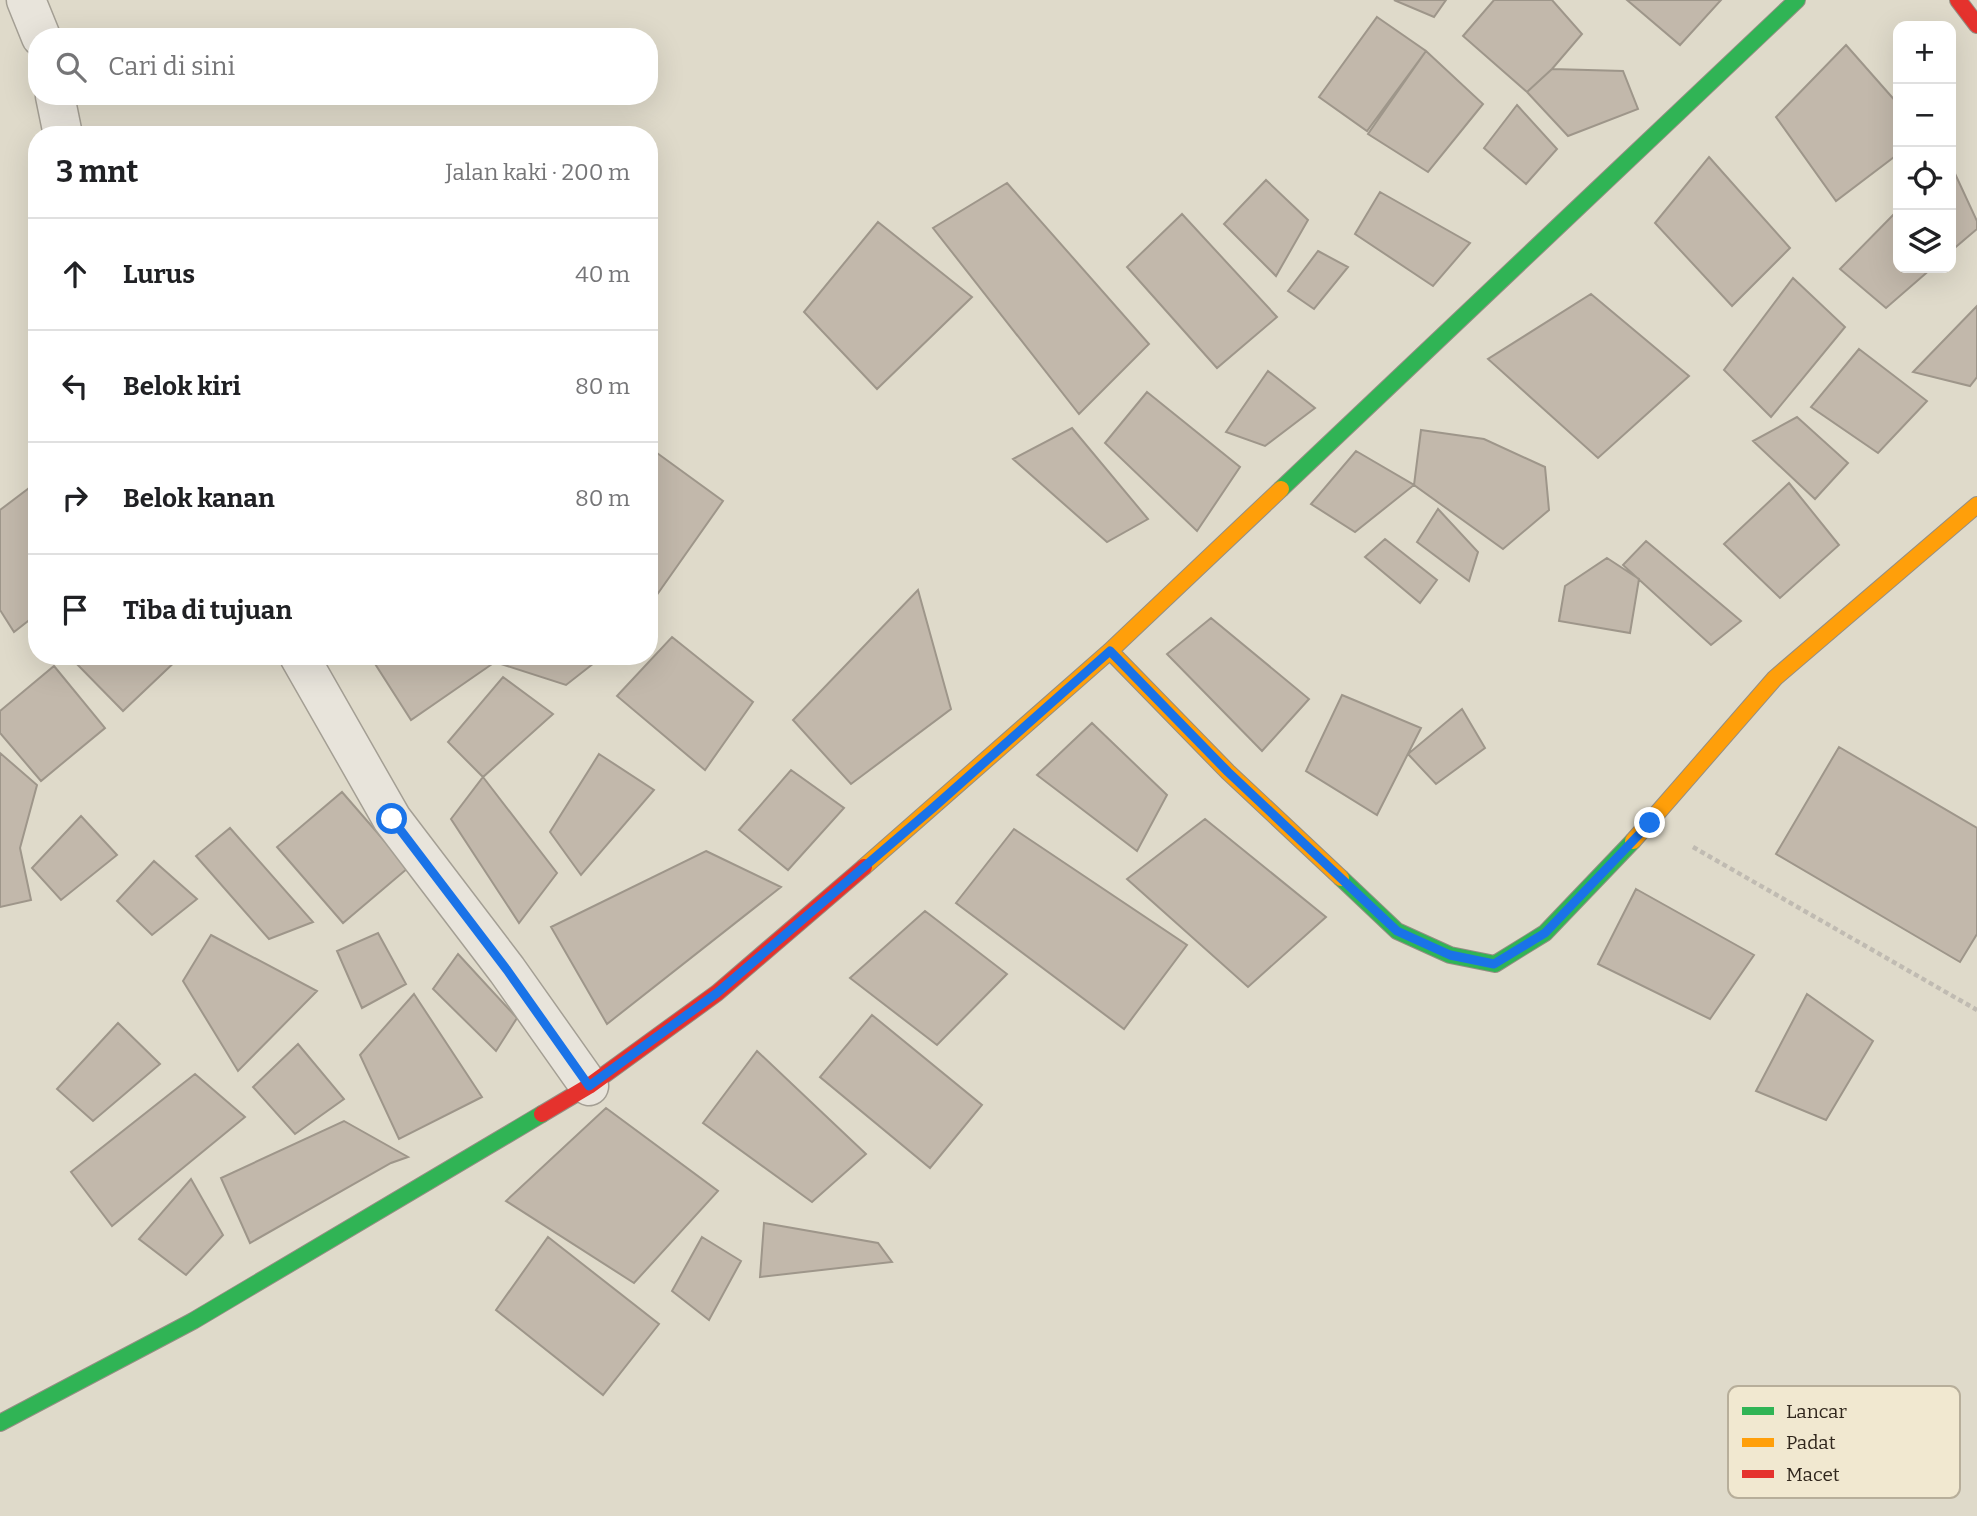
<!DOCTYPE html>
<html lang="id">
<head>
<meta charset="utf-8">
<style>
	:root { --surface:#fff; --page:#f6f6f6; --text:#202124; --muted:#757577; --line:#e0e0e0 }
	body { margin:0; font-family:Bitter,serif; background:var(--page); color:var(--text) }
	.controls { position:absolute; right:21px; top:21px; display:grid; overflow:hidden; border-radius:14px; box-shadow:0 7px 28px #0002 }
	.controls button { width:63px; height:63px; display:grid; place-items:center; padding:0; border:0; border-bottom:2px solid var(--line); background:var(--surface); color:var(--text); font:35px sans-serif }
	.stop { position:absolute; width:21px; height:21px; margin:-16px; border:5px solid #1a73e8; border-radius:50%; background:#fff }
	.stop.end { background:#1a73e8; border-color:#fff; box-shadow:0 2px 7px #0008 }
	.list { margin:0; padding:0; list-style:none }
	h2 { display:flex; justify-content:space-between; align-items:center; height:91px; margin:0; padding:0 28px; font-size:30px }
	h2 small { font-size:23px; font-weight:400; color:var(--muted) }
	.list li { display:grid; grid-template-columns:46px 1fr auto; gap:21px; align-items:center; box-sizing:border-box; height:112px; padding:0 28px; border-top:2px solid var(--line) }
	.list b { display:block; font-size:26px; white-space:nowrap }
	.list em { font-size:23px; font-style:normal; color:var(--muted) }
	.icon { flex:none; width:38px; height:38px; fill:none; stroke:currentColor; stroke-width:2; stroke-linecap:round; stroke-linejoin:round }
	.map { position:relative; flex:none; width:1977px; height:1516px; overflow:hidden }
	.search { position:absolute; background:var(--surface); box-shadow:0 7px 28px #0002; left:28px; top:28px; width:630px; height:77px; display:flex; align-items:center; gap:18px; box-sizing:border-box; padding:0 24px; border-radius:28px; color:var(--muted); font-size:26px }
	.panel { position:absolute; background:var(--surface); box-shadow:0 7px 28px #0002; left:28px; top:126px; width:630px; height:539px; border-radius:28px }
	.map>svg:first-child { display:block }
	.building { fill:#c2b8ab; stroke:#9e968a; stroke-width:2 }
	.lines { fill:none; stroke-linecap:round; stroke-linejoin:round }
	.street-casing { stroke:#a49f94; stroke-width:41 }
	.fast-casing { stroke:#948e83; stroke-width:18 }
	.slow-casing { stroke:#948e83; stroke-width:18 }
	.jam-casing { stroke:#948e83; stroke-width:18 }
	.path { stroke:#c0bbb2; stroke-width:4.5; stroke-dasharray:5 3.5; stroke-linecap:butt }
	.street { stroke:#e8e4db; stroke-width:38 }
	.fast { stroke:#30b455; stroke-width:16 }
	.slow { stroke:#ff9f0a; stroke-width:16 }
	.jam { stroke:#e5322d; stroke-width:16 }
	.route { stroke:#1a73e8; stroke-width:9 }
	.key { fill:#f1e8d0; stroke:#b7ae9a; stroke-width:2 }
	.key-label { font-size:19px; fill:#31271d }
</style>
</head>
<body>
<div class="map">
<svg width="1977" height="1516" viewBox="0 0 1977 1516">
	<rect width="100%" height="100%" fill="#dfdaca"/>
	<path class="building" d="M 1394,0 L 1446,0 L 1434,17 Z
		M 1494,0 L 1552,0 L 1582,34 L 1552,69 L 1527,92 L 1463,36 Z
		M 1627,0 L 1721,0 L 1680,45 Z
		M 1377,17 L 1426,51 L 1367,131 L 1319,97 Z
		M 1846,45 L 1898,104 L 1898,154 L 1836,201 L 1776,117 Z
		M 1426,51 L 1483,104 L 1428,172 L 1368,134 Z
		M 1552,69 L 1623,71 L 1638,109 L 1568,136 L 1527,92 Z
		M 1517,105 L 1557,149 L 1526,184 L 1484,148 Z
		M 1709,157 L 1790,248 L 1732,306 L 1655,223 Z
		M 1951,165 L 1977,221 L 1977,229 L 1951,251 Z
		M 1266,180 L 1308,220 L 1276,276 L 1224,224 Z
		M 1007,183 L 1149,344 L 1079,414 L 933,228 Z
		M 1380,192 L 1470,243 L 1433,286 L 1355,234 Z
		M 1898,210 L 1898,268 L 1932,268 L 1886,308 L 1840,269 Z
		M 1182,214 L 1277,317 L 1217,368 L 1127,267 Z
		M 878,222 L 972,297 L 877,389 L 804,312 Z
		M 1318,251 L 1348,267 L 1314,309 L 1288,291 Z
		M 1793,278 L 1845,327 L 1771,417 L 1724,370 Z
		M 1591,294 L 1689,376 L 1598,458 L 1488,359 Z
		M 1977,306 L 1977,377 L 1970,386 L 1913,372 Z
		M 1859,349 L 1927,401 L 1878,453 L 1811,407 Z
		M 1268,371 L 1315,408 L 1265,446 L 1226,432 Z
		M 1147,392 L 1240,467 L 1197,531 L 1105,443 Z
		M 1797,417 L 1848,463 L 1815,499 L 1753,441 Z
		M 1072,428 L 1148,519 L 1107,542 L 1013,459 Z
		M 1421,430 L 1484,439 L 1545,467 L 1549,510 L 1503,549 L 1414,485 Z
		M 1356,451 L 1414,485 L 1355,532 L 1311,504 Z
		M 657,453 L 723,501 L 654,599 L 649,596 L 649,466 Z
		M 37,482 L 37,614 L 14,632 L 0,610 L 0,510 Z
		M 1789,483 L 1839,545 L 1780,598 L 1724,544 Z
		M 1438,509 L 1478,552 L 1469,581 L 1417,542 Z
		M 1385,539 L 1437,580 L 1420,603 L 1365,557 Z
		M 1646,541 L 1741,621 L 1711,645 L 1623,565 Z
		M 1607,558 L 1639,579 L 1630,633 L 1559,621 L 1565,586 Z
		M 918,590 L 951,709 L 851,784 L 793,720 Z
		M 1211,618 L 1309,699 L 1262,751 L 1167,654 Z
		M 672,637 L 753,702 L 705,770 L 617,696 Z
		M 69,656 L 181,656 L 123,711 Z
		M 370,656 L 603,656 L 566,685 L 495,662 L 411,720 Z
		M 54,666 L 105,728 L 41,781 L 0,733 L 0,711 Z
		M 503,677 L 553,714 L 483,777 L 448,742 Z
		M 1342,695 L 1421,728 L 1377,815 L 1306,771 Z
		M 1462,709 L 1485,748 L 1436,784 L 1408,754 Z
		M 1092,723 L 1167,795 L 1137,851 L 1037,775 Z
		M 1839,747 L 1977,828 L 1977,934 L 1960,962 L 1776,854 Z
		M 0,753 L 37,785 L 20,848 L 31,900 L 0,907 Z
		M 599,754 L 654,790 L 581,875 L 550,832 Z
		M 791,770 L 844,808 L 788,870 L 739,830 Z
		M 483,777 L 557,873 L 519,923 L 451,819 Z
		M 342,792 L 408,868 L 343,923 L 277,847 Z
		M 81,816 L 117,855 L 61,900 L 32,868 Z
		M 1205,819 L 1326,917 L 1248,987 L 1127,879 Z
		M 230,828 L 313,922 L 269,939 L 196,856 Z
		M 1014,829 L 1187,945 L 1124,1029 L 956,903 Z
		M 706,851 L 781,887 L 607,1024 L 551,927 Z
		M 154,861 L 197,899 L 152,935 L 117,901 Z
		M 1636,889 L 1754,955 L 1710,1019 L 1598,964 Z
		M 925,911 L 1007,974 L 937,1045 L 850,978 Z
		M 378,933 L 406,984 L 362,1008 L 337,951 Z
		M 211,935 L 317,991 L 238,1071 L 183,981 Z
		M 458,954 L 517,1018 L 496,1051 L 433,989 Z
		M 414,994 L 482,1097 L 399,1139 L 360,1055 Z
		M 1807,994 L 1873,1041 L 1826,1120 L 1756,1091 Z
		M 872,1015 L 982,1105 L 930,1168 L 820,1077 Z
		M 118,1023 L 160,1064 L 93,1121 L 57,1089 Z
		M 298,1044 L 344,1099 L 295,1134 L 253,1087 Z
		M 757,1051 L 866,1154 L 812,1202 L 703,1123 Z
		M 195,1074 L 245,1117 L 112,1226 L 71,1172 Z
		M 606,1108 L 718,1191 L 634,1283 L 506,1201 Z
		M 344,1121 L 408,1157 L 391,1163 L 250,1243 L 221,1178 Z
		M 191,1179 L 223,1235 L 186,1275 L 139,1239 Z
		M 764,1223 L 878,1243 L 892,1262 L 760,1277 Z
		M 548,1237 L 659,1324 L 603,1395 L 496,1310 Z
		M 702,1237 L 741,1261 L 709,1320 L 672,1291 Z"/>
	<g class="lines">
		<g class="street-casing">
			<path id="street" d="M 26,0 L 41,37
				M 55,96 L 63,135
				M 299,656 L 392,819 L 507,970 L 589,1086"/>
		</g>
		<g class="fast-casing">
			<path id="fast" d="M 1281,489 L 1797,0
				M 1341,878 L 1397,931 L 1450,955 L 1495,964 L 1545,933 L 1633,841
				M 0,1423 L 193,1321 L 542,1114"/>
		</g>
		<g class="slow-casing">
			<path id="slow" d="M 1110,651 L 1228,772 L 1341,878
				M 1633,841 L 1775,678 L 1977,505
				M 864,867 L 1110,651 L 1281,489"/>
		</g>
		<g class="jam-casing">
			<path id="jam" d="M 1958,0 L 1977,25
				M 542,1114 L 589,1086 L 717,993 L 864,867"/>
		</g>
		<path class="path" d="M 1693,847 L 1977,1010"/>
		<use href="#street" class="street"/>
		<use href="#fast" class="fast"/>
		<use href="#slow" class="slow"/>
		<use href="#jam" class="jam"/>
	</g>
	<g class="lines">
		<path class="route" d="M 392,819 L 507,970 L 589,1086 L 717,993 L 934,807 L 1110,651 L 1228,772 L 1397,931 L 1450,955 L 1494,964 L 1545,933 L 1650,823"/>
	</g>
	<rect x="1728" y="1386" width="232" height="112" rx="10" class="key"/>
	<rect x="1742" y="1407" width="32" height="8" fill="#30b455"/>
	<rect x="1742" y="1438" width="32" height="9" fill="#ff9f0a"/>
	<rect x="1742" y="1470" width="32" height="8" fill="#e5322d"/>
	<g class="key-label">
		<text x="1786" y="1418">Lancar</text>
		<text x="1786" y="1449">Padat</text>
		<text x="1786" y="1481">Macet</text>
	</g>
</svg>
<div class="controls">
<button>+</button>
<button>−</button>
<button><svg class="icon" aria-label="locate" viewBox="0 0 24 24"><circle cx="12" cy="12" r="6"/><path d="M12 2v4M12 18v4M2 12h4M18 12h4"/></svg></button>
<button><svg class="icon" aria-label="layers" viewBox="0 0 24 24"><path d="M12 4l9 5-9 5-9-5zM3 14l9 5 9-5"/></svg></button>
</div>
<div class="stop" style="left:392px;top:819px"></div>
<div class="stop end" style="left:1650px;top:823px"></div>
<div class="search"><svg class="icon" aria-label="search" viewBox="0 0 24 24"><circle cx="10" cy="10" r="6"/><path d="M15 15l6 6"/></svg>Cari di sini</div>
<section class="panel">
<h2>3 mnt<small>Jalan kaki · 200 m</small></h2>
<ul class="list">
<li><svg class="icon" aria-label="ahead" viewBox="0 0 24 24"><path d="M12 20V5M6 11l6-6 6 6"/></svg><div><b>Lurus</b></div><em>40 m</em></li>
<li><svg class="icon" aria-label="left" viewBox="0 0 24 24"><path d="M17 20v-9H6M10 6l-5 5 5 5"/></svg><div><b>Belok kiri</b></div><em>80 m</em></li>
<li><svg class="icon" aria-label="right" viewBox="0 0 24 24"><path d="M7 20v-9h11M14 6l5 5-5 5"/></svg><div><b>Belok kanan</b></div><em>80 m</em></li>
<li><svg class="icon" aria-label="arrive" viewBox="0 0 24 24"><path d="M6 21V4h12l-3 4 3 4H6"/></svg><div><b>Tiba di tujuan</b></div></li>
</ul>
</section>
</div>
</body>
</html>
